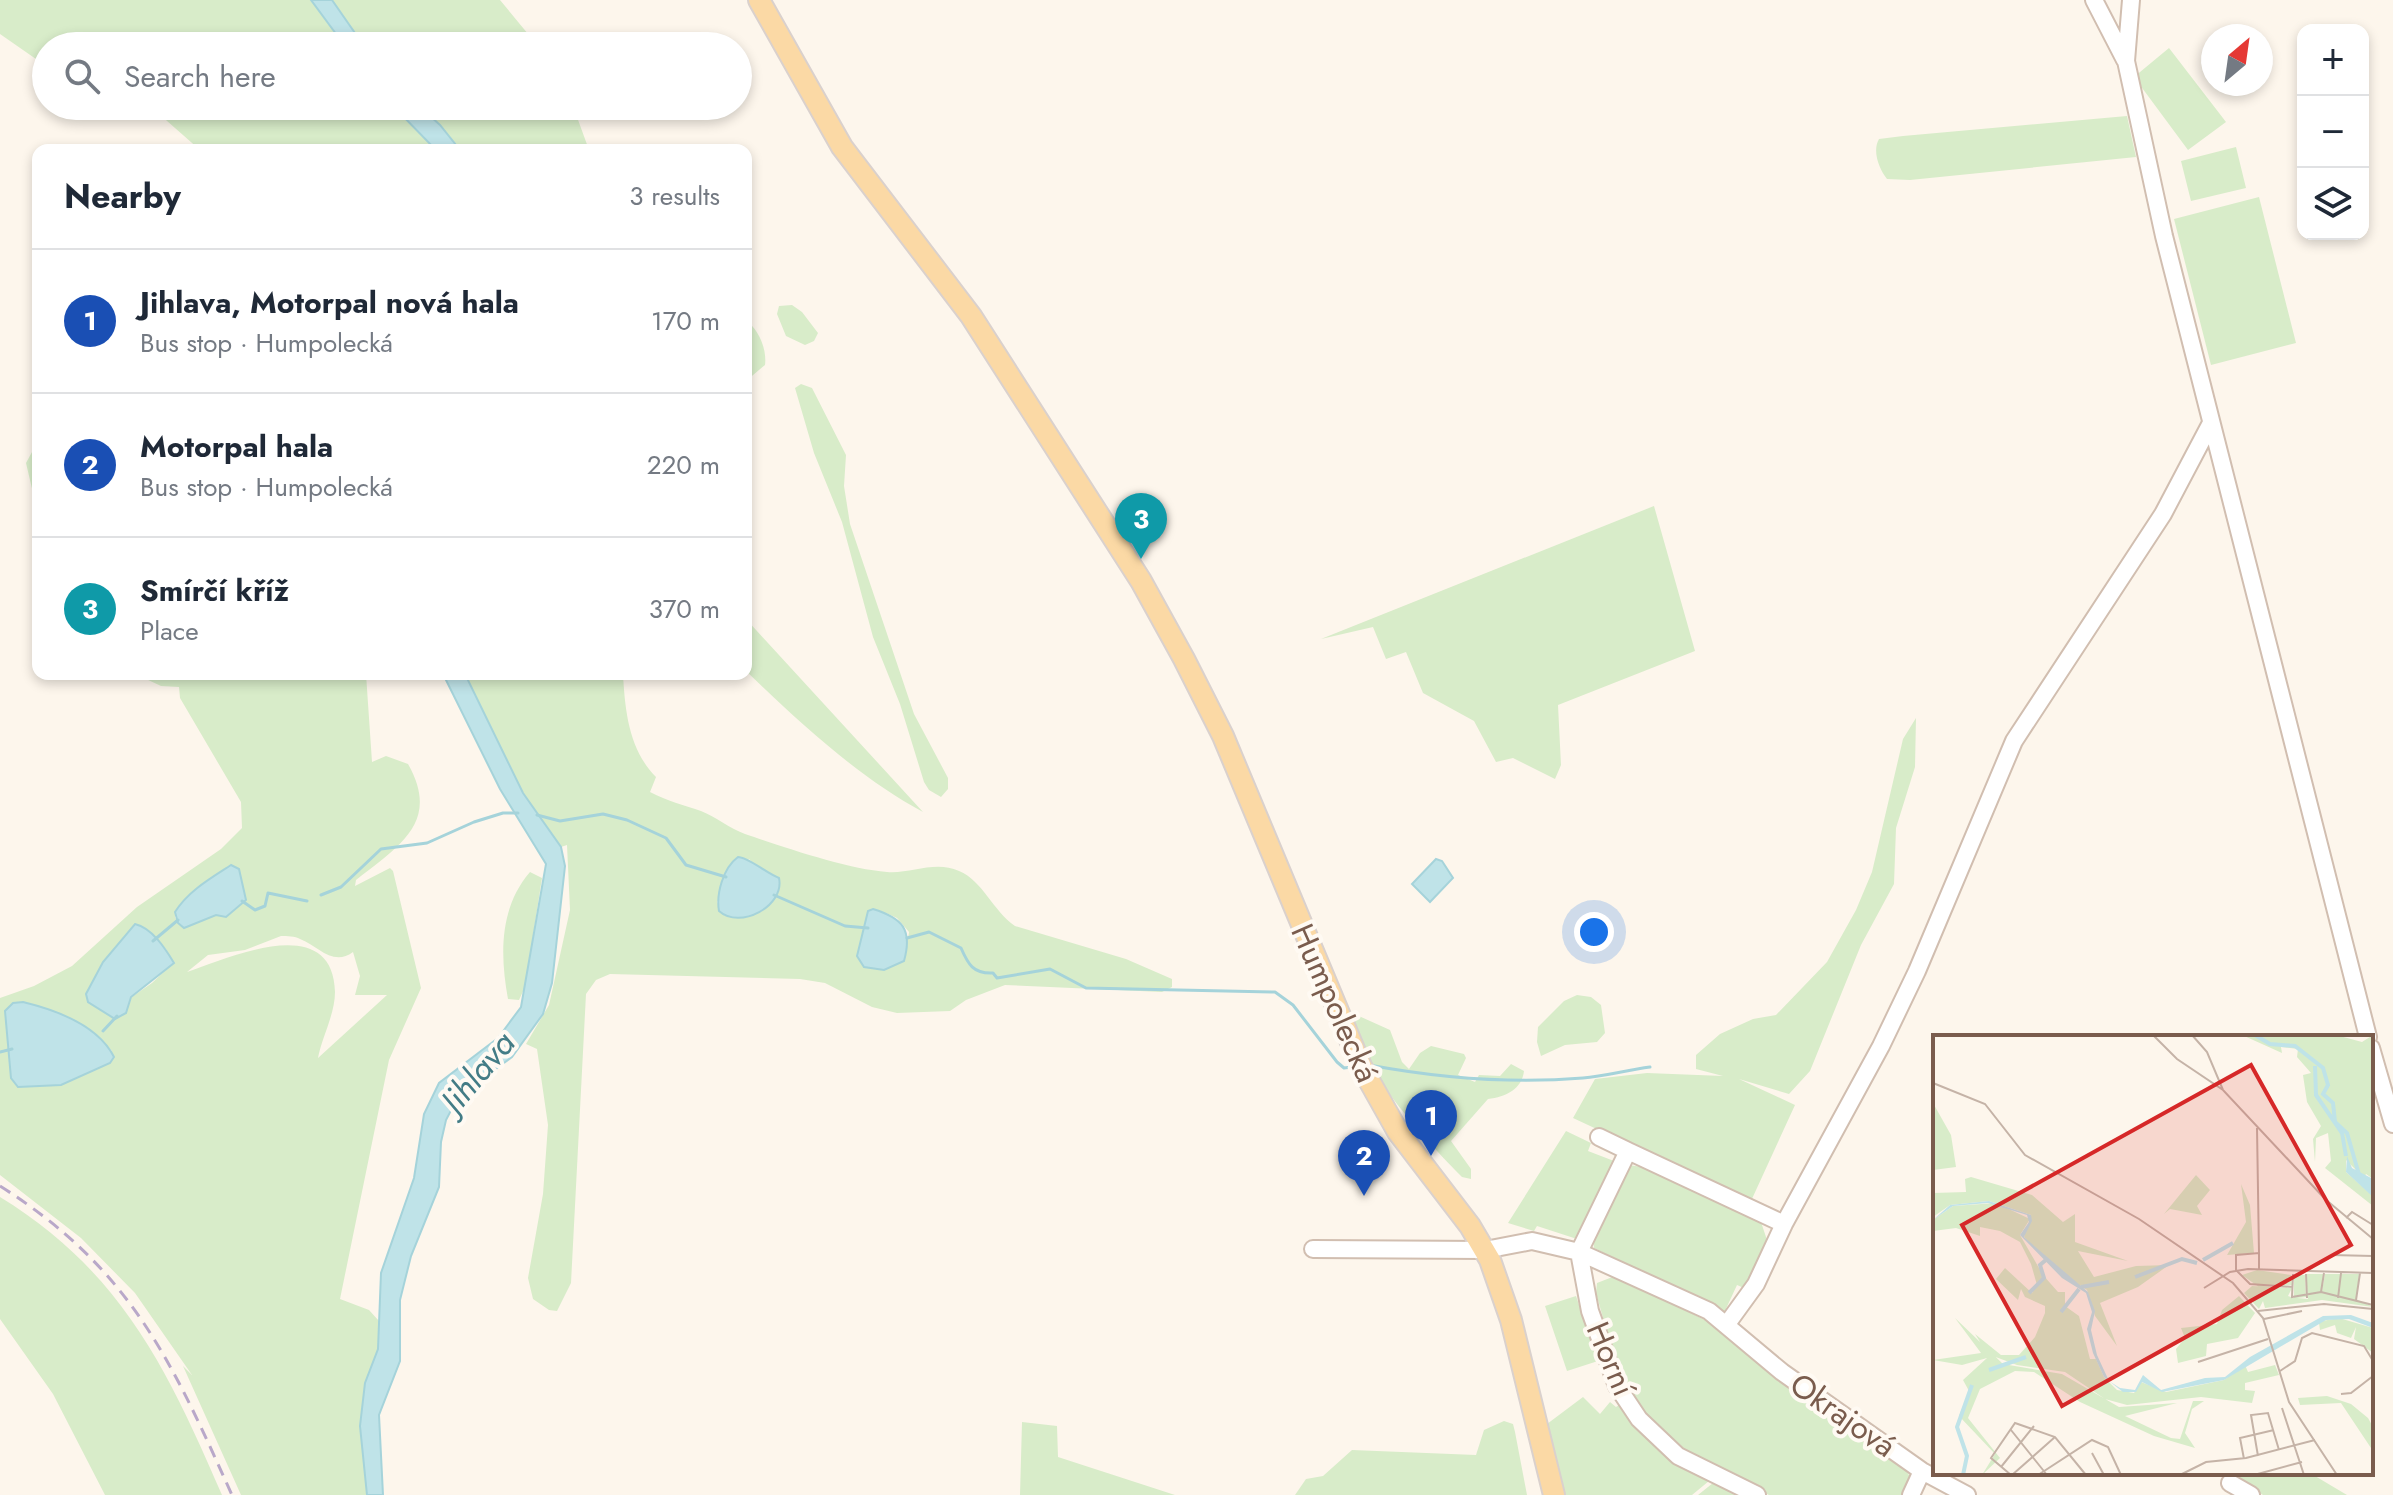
<!DOCTYPE html>
<html lang="en">
<head>
<meta charset="utf-8">
<style>
	:root { --surface:#fff; --page:#f6f6f7; --text:#1f2937; --muted:#747a83; --line:#e0e1e3; --accent:#0f766e }
	body { margin:0; font-family:Jost,sans-serif; background:var(--page); color:var(--text) }
	.controls { position:absolute; right:24px; top:24px; display:grid; overflow:hidden; border-radius:16px; box-shadow:0 4px 12px #0003 }
	.controls button { width:72px; height:72px; display:grid; place-items:center; padding:0; border:0; border-bottom:2px solid var(--line); background:var(--surface); color:var(--text); font:40px sans-serif }
	.compass { position:absolute; left:2201px; top:24px; width:72px; height:72px; border-radius:50%; background:var(--surface); box-shadow:0 4px 12px #0003; rotate:29deg }
	.you { position:absolute; left:1594px; top:932px; width:28px; height:28px; margin:-20px; border:6px solid #fff; border-radius:50%; background:#1a73e8; box-shadow:0 0 0 12px #1a73e833 }
	.badge { display:grid; place-items:center; width:52px; height:52px; border-radius:50%; background:var(--accent); color:#fff; font-size:26px; font-weight:700 }
	.pin { position:absolute; translate:-50% -66px; filter:drop-shadow(0 2px 4px #0008) }
	.pin::after { content:''; position:absolute; top:42px; width:28px; height:24px; background:inherit; clip-path:polygon(0 0,100% 0,50% 100%) }
	.list { margin:0; padding:0; list-style:none }
	h2 { display:flex; justify-content:space-between; align-items:center; height:104px; margin:0; padding:0 32px; font-size:34px }
	h2 small { font-size:26px; font-weight:400; color:var(--muted) }
	.list li { display:grid; grid-template-columns:52px 1fr auto; gap:24px; align-items:center; box-sizing:border-box; height:144px; padding:0 32px; border-top:2px solid var(--line) }
	.list b { display:block; font-size:30px; white-space:nowrap }
	.list p { margin:0; font-size:26px; white-space:nowrap; color:var(--muted) }
	.list em { font-size:26px; font-style:normal; color:var(--muted) }
	.icon { flex:none; width:44px; height:44px; fill:none; stroke:currentColor; stroke-width:2; stroke-linecap:round; stroke-linejoin:round }
	.map { position:relative; flex:none; width:2393px; height:1495px; overflow:hidden }
	.search { position:absolute; background:var(--surface); box-shadow:0 4px 12px #0003; left:32px; top:32px; width:720px; height:88px; display:flex; align-items:center; gap:20px; box-sizing:border-box; padding:0 28px; border-radius:44px; color:var(--muted); font-size:30px }
	.panel { position:absolute; background:var(--surface); box-shadow:0 4px 12px #0003; left:32px; top:144px; width:720px; height:536px; border-radius:16px }
	.map>svg:first-child { display:block }
	.green { fill:#d8ecc9; fill-rule:evenodd }
	.water { fill:#bfe3e8; stroke:#a5d3da; stroke-width:2 }
	.lines { fill:none; stroke-linecap:round; stroke-linejoin:round }
	.stream { stroke:#a5d3da; stroke-width:3 }
	.minor-casing { stroke:#d1beb0; stroke-width:20 }
	.major-casing { stroke:#dad1cd; stroke-width:24 }
	.minor { stroke:#fff; stroke-width:16 }
	.major { stroke:#fbd9a5; stroke-width:20 }
	.rail { stroke:#b9a8c9; stroke-width:3; stroke-dasharray:12 8; stroke-linecap:butt }
	.labels { text-anchor:middle; dominant-baseline:central; stroke-width:8; stroke-linejoin:round; paint-order:stroke }
	.street-label { font-size:32px; fill:#7a5c4d; stroke:#fffaf3 }
	.water-label { font-size:34px; font-style:italic; fill:#437c86; stroke:#fffaf3 }
	.inset-river { fill:none; stroke:#bfe3e8; stroke-width:4 }
	.inset-road { fill:none; stroke:#c5b3a7; stroke-width:2 }
	.view { fill:#d62828; fill-opacity:0.15; stroke:#d62828; stroke-width:4 }
	.inset-edge { fill:none; stroke:#7a5c4d; stroke-width:4 }
</style>
</head>
<body>
<div class="map">
<svg width="2393" height="1495" viewBox="0 0 2393 1495">
	<rect width="100%" height="100%" fill="#fdf6ec"/>
	<path class="green" d="M 0,0 L 311,0 L 345,46 L 46,46 L 46,66 L 0,34 Z
		M 332,0 L 500,0 L 538,46 L 364,46 Z
		M 2169,48 L 2226,122 L 2188,150 L 2134,77 Z
		M 150,106 L 393,106 L 436,150 L 200,150 Z
		M 419,106 L 573,106 L 589,150 L 460,150 L 440,125 Z
		M 2127,116 L 2136,157 L 1910,180 L 1887,179 C 1879,169 1872,151 1879,139 L 1903,136 Z
		M 2236,147 L 2246,188 L 2191,201 L 2181,161 Z
		M 2259,197 L 2296,343 L 2211,365 L 2174,219 Z
		M 792,305 L 802,312 L 818,333 L 814,341 L 805,345 L 786,336 L 777,314 L 779,306 Z
		M 746,321 C 759,329 767,350 765,365 L 746,381 Z
		M 801,384 L 812,388 L 846,455 L 844,486 L 850,524 L 914,714 L 948,778 L 948,789 L 941,797 L 929,790 L 924,782 L 900,704 L 873,637 L 842,522 L 814,453 L 795,388 Z
		M 38,441 L 38,514 L 26,463 Z
		M 1654,506 L 1695,651 L 1558,705 L 1561,765 L 1555,779 L 1513,758 L 1496,762 L 1474,721 L 1423,693 L 1406,652 L 1386,659 L 1373,627 L 1321,639 Z
		M 746,619 L 923,812 C 858,777 799,722 746,671 Z
		M 145,674 L 366,674 L 372,762 L 386,756 L 408,764 C 441,822 399,846 356,880 L 355,886 L 390,868 L 393,871 L 421,988 L 389,1060 L 340,1299 L 369,1310 L 379,1321 L 378,1349 L 365,1383 L 360,1426 L 367,1495 L 241,1495 L 183,1366 L 192,1375 L 135,1293 L 81,1238 L 0,1175 L 0,998 L 34,986 L 72,966 L 137,907 L 221,849 L 242,828 L 241,802 L 180,698 L 179,687 L 161,686 L 146,679 ZM 204,883 L 217,915 L 178,923 L 175,917 L 180,904 ZM 144,927 L 166,949 L 173,963 L 152,983 L 107,1014 L 88,1002 L 86,994 C 103,966 112,940 144,927 ZM 281,936 C 287,936 295,936 300,939 C 318,946 333,967 353,952 L 360,976 L 355,995 L 387,995 L 318,1058 C 322,1037 335,1014 335,992 C 333,910 228,958 187,972 L 208,955 L 245,950 ZM 23,1002 C 58,1012 87,1025 112,1051 L 110,1063 L 61,1085 L 18,1087 L 11,1078 L 5,1011 L 13,1003 Z
		M 465,674 L 623,674 C 625,711 629,750 656,777 L 650,792 C 668,801 683,805 701,811 C 716,817 729,828 745,834 C 783,847 847,869 887,872 C 911,874 935,860 959,871 C 983,881 993,911 1015,926 L 1126,959 L 1172,979 L 1172,987 L 1162,992 L 1005,985 L 966,1000 L 950,1011 L 897,1013 L 872,1007 L 825,983 L 800,979 L 610,974 L 596,980 L 586,994 L 571,1283 L 557,1311 L 549,1310 L 533,1299 L 528,1278 L 543,1194 L 548,1125 L 537,1049 L 526,1044 L 549,1005 L 570,910 L 567,845 L 561,847 L 523,793 ZM 749,859 L 760,870 L 775,876 L 725,916 L 717,902 ZM 886,913 L 897,918 L 909,932 L 908,938 L 857,956 L 865,927 Z
		M 1916,718 L 1915,767 L 1896,828 L 1894,884 L 1861,945 L 1810,1071 L 1789,1094 L 1739,1079 L 1795,1105 L 1751,1201 L 1573,1118 L 1595,1079 L 1647,1073 L 1723,1076 L 1696,1069 L 1696,1055 L 1720,1034 L 1753,1019 L 1776,1015 L 1827,962 L 1856,910 L 1872,872 L 1903,739 Z
		M 530,872 L 542,878 L 525,987 L 519,1000 L 508,999 C 500,955 499,908 530,872 Z
		M 1577,995 L 1591,997 L 1601,1005 L 1605,1033 L 1597,1042 L 1565,1045 L 1541,1056 L 1537,1042 L 1538,1027 L 1564,1001 Z
		M 1350,1012 L 1390,1030 L 1402,1062 L 1409,1069 L 1420,1053 L 1431,1046 L 1464,1054 L 1466,1058 L 1458,1075 L 1475,1082 L 1479,1075 L 1500,1076 L 1511,1064 L 1524,1071 C 1522,1089 1506,1097 1488,1099 L 1451,1141 L 1471,1169 L 1471,1179 L 1462,1177 C 1424,1138 1358,1068 1350,1012 Z
		M 1566,1131 L 1591,1143 L 1588,1151 L 1614,1161 L 1577,1239 L 1537,1226 L 1534,1231 L 1508,1223 Z
		M 1628,1165 L 1650,1168 L 1760,1219 L 1767,1240 L 1744,1288 L 1737,1285 L 1724,1313 L 1594,1248 L 1593,1238 Z
		M 0,1197 C 121,1271 168,1370 222,1495 L 105,1495 L 53,1394 L 0,1319 Z
		M 1615,1276 L 1709,1322 L 1906,1470 L 1910,1477 L 1902,1495 L 1769,1495 L 1689,1454 L 1670,1441 L 1636,1406 L 1617,1367 L 1596,1293 L 1597,1283 Z
		M 1576,1296 L 1598,1361 L 1567,1371 L 1545,1306 Z
		M 1583,1397 L 1600,1414 L 1610,1402 L 1616,1407 L 1619,1405 L 1664,1454 L 1709,1481 L 1692,1495 L 1565,1495 L 1547,1424 Z
		M 1504,1421 L 1513,1424 L 1515,1432 L 1527,1495 L 1295,1495 L 1306,1479 L 1323,1476 L 1352,1450 L 1476,1455 L 1484,1430 Z
		M 1022,1422 L 1057,1426 L 1058,1457 L 1175,1495 L 1020,1495 Z
		M 2226,1473 L 2310,1473 L 2347,1495 L 2263,1495 Z
		M 1713,1483 L 1738,1495 L 1698,1495 Z"/>
	<path class="water" d="M 311,0 L 332,0 L 364,46 L 345,46 Z
		M 393,106 L 419,106 L 440,125 L 460,150 L 436,150 Z
		M 443,674 L 465,674 L 523,793 L 561,847 L 565,866 L 552,983 L 543,1014 L 512,1057 L 458,1097 L 446,1120 L 441,1142 L 439,1187 L 411,1256 L 400,1300 L 400,1361 L 379,1415 L 383,1495 L 367,1495 L 360,1426 L 365,1383 L 378,1349 L 381,1273 L 414,1178 L 424,1114 L 439,1083 L 498,1038 L 521,1007 L 546,864 L 500,789 Z
		M 738,857 C 748,857 766,873 779,878 C 785,906 740,930 719,911 C 716,894 723,868 738,857 Z
		M 1436,859 L 1442,861 L 1453,878 L 1430,902 L 1412,884 Z
		M 231,865 L 239,869 L 246,900 L 226,917 L 216,915 L 184,928 L 178,923 L 175,912 C 188,891 211,878 231,865 Z
		M 873,909 C 902,918 913,929 904,961 L 884,970 L 864,967 L 857,956 L 868,911 Z
		M 135,924 C 152,928 165,948 174,963 L 131,997 L 126,1013 L 115,1019 L 88,1002 L 86,994 L 103,962 Z
		M 23,1002 C 56,1010 98,1025 114,1057 L 110,1063 L 61,1085 L 18,1087 L 11,1078 L 5,1011 L 13,1003 Z"/>
	<g class="lines">
		<path class="stream" d="M 537,815 L 560,821 L 603,814 L 627,820 L 666,838 L 686,865 L 726,877
			M 321,895 L 341,887 L 381,849 L 427,843 L 474,822 L 503,813 L 518,813
			M 774,895 L 845,926 L 868,928
			M 242,901 L 255,910 L 265,906 L 268,893 L 307,901
			M 907,938 L 929,932 L 961,948 C 968,964 973,974 993,973 L 997,978 L 1050,969 L 1086,988 L 1275,992 L 1293,1005 L 1337,1062 L 1344,1068 L 1352,1067
			M 153,941 L 178,920
			M 103,1031 L 117,1016
			M 0,1052 L 12,1049
			M 1369,1065 C 1439,1078 1511,1084 1583,1078 C 1605,1076 1627,1070 1650,1067"/>
		<g class="minor-casing">
			<path id="minor" d="M 2094,0 L 2125,60
				M 2131,0 L 2126,61 L 2164,236 L 2368,1037
				M 2371,1048 L 2393,1124
				M 1599,1137 L 1628,1151
				M 1784,1224 L 1881,1046 L 1917,971 L 2014,741 L 2163,514 L 2211,423
				M 1313,1249 L 1485,1250 L 1532,1241 L 1579,1252 L 1709,1311 L 1782,1372 L 1922,1471 L 1967,1495
				M 1727,1324 L 1756,1284 L 1784,1224 L 1628,1151 L 1579,1252 L 1590,1311 L 1617,1386 L 1639,1419 L 1678,1456 L 1757,1495
				M 2230,1483 L 2251,1495
				M 1911,1495 L 1922,1471"/>
		</g>
		<g class="major-casing">
			<path id="major" d="M 759,0 L 842,147 L 971,316 L 1141,581 L 1184,659 L 1223,736 L 1361,1066 L 1398,1132 L 1470,1226 L 1490,1260 L 1511,1320 L 1554,1495"/>
		</g>
		<use href="#minor" class="minor"/>
		<use href="#major" class="major"/>
		<path class="rail" d="M 0,1186 C 131,1269 171,1360 232,1495"/>
	</g>
	<g class="labels">
		<g class="street-label">
			<text transform="translate(1335 1003) rotate(66)">Humpolecká</text>
			<text transform="translate(1611 1359) rotate(67)">Horní</text>
			<text transform="translate(1843 1415) rotate(35)">Okrajová</text>
		</g>
		<g class="water-label">
			<text transform="translate(478 1072) rotate(-50)">Jihlava</text>
		</g>
	</g>
	<g transform="translate(1933 1035)">
		<rect width="440" height="440" fill="#fdf6ec"/>
		<path d="M 309,0 L 403,0 L 429,7 L 440,0 L 440,144 L 433,139 L 431,143 L 413,125 L 413,137 L 440,161 L 440,171 L 392,133 L 398,126 L 395,98 L 383,103 L 382,127 L 380,104 L 388,91 L 374,67 L 370,40 L 378,38 L 364,22 L 365,14 L 348,12 L 349,18 ZM 0,68 L 18,100 L 23,132 L 0,135 ZM 263,140 L 277,155 L 264,171 L 269,180 L 237,174 L 231,179 ZM 38,142 L 99,160 L 130,187 L 142,179 L 142,207 L 195,226 L 145,216 L 161,242 L 203,231 L 236,230 L 205,252 L 167,268 L 184,311 L 162,281 L 154,255 L 129,239 L 91,202 L 98,180 L 56,166 L 17,170 L 0,182 L 0,158 L 33,157 L 32,144 ZM 308,149 L 317,170 L 321,218 L 294,220 L 313,187 ZM 63,168 L 97,184 L 87,200 L 110,240 L 125,257 L 132,257 L 132,271 L 146,281 L 157,324 L 163,324 L 171,342 L 184,355 L 201,358 L 208,347 L 233,357 L 291,345 L 312,330 L 315,337 L 342,330 L 346,340 L 312,348 L 312,355 L 322,356 L 319,368 L 268,362 L 194,370 L 172,364 L 132,337 L 84,330 L 60,321 L 49,310 L 42,299 L 68,320 L 86,320 L 102,302 L 112,278 L 112,271 L 92,262 L 88,254 L 85,265 L 63,244 L 72,233 L 99,258 L 104,250 L 98,229 L 87,207 L 67,196 L 47,192 L 47,201 L 23,193 L 0,196 L 0,185 L 20,171 ZM 324,235 L 358,240 L 359,250 L 326,252 L 309,240 ZM 373,239 L 390,239 L 389,256 L 392,239 L 426,239 L 423,264 L 440,272 L 389,265 L 332,273 L 330,266 L 326,274 L 311,258 L 319,251 L 359,253 L 355,261 L 361,263 L 361,240 L 372,240 L 373,262 L 364,263 L 375,264 ZM 306,261 L 322,278 L 305,303 L 274,309 L 273,321 L 245,328 L 243,314 L 252,303 L 248,293 L 284,289 L 289,275 ZM 22,283 L 70,329 L 129,339 L 186,372 L 244,368 L 192,381 L 238,403 L 247,404 L 260,366 L 271,366 L 259,374 L 252,398 L 262,413 L 221,401 L 147,367 L 101,337 L 82,336 L 47,354 L 35,383 L 67,423 L 49,440 L 62,419 L 26,381 L 36,356 L 30,345 L 54,323 L 29,330 L 0,325 L 48,318 ZM 406,283 L 440,293 L 440,318 L 421,304 L 423,292 L 418,303 L 404,298 L 402,290 L 387,295 L 386,288 L 379,290 L 389,286 ZM 394,361 L 418,369 L 435,383 L 440,392 L 440,416 L 408,368 L 367,370 L 365,363 Z" fill="#d8ecc9"/>
		<path d="M 414,121 L 419,133 L 440,144 L 440,162 L 413,137 ZM 56,166 L 98,180 L 99,186 L 91,202 L 155,257 L 162,276 L 158,295 L 164,320 L 176,346 L 187,353 L 202,355 L 210,340 L 228,355 L 272,343 L 292,342 L 317,322 L 390,281 L 418,280 L 440,288 L 440,293 L 416,284 L 393,285 L 291,345 L 229,357 L 209,347 L 203,357 L 190,357 L 171,342 L 160,318 L 154,294 L 159,277 L 153,258 L 129,243 L 87,200 L 96,187 L 94,180 L 55,168 L 20,171 L 0,185 L 17,170 Z" fill="#bfe3e8"/>
		<path class="inset-river" d="M 322,0 L 337,9 L 362,11 L 390,33 L 395,50 L 390,59 L 400,68 L 402,87 L 414,98 L 427,143M 382,31 L 383,60 L 409,98 L 413,121M 270,225 L 300,208M 202,242 L 249,224 L 264,228M 148,252 L 176,247M 96,258 L 111,243 L 107,230 L 114,224M 128,277 L 146,254M 56,335 L 93,322M 30,440 L 34,421 L 24,392 L 39,350"/>
		<path class="inset-road" d="M 220,0 L 244,24 L 290,55 L 392,164 L 440,204M 259,0 L 274,17 L 290,55M 0,48 L 52,69 L 92,120 L 206,184 L 300,248 L 330,283 L 356,367 L 404,440M 324,93 L 326,218M 413,183 L 419,177 L 440,190M 398,220 L 440,221M 326,234 L 326,218 L 303,220 L 303,235 L 317,249 L 360,252M 391,238 L 388,257 L 440,270M 360,239 L 359,262 L 388,257M 373,239 L 374,263M 271,253 L 297,237 L 315,234 L 440,238M 405,263 L 408,238M 423,265 L 427,238M 325,276 L 391,269 L 440,274M 331,284 L 369,276M 265,327 L 335,304M 347,336 L 362,326 L 369,303 L 379,298 L 431,311 L 440,326M 408,359 L 418,358 L 440,341M 349,373 L 371,440M 78,395 L 114,440M 159,418 L 171,440M 325,421 L 318,380 L 335,378 L 346,415M 311,424 L 307,403 L 341,395M 68,432 L 101,391M 78,440 L 58,423 L 82,388 L 122,402 L 153,440M 79,440 L 122,402M 105,440 L 159,405 L 175,412 L 188,440M 247,440 L 273,427 L 313,423 L 382,405M 321,440 L 369,427"/>
		<path class="view" d="M 318,30 L 418,210 L 129,371 L 29,190 Z"/>
		<rect width="440" height="440" class="inset-edge"/>
	</g>
</svg>
<div class="controls">
<button>+</button>
<button>−</button>
<button><svg class="icon" aria-label="layers" viewBox="0 0 24 24"><path d="M12 4l9 5-9 5-9-5zM3 14l9 5 9-5"/></svg></button>
</div>
<svg class="compass" viewBox="-18 -18 36 36"><path d="M0-13l5 13h-10z" fill="#e53935"/><path d="M0 13l5-13h-10z" fill="#747a83"/></svg>
<div class="you"></div>
<div class="pin badge" style="left:1431px;top:1156px;background:#1a4fb4">1</div>
<div class="pin badge" style="left:1364px;top:1196px;background:#1a4fb4">2</div>
<div class="pin badge" style="left:1141px;top:559px;background:#0f9aa8">3</div>
<div class="search"><svg class="icon" aria-label="search" viewBox="0 0 24 24"><circle cx="10" cy="10" r="6"/><path d="M15 15l6 6"/></svg>Search here</div>
<section class="panel">
<h2>Nearby<small>3 results</small></h2>
<ul class="list">
<li><span class="badge" style="background:#1a4fb4">1</span><div><b>Jihlava, Motorpal nová hala</b><p>Bus stop · Humpolecká</p></div><em>170 m</em></li>
<li><span class="badge" style="background:#1a4fb4">2</span><div><b>Motorpal hala</b><p>Bus stop · Humpolecká</p></div><em>220 m</em></li>
<li><span class="badge" style="background:#0f9aa8">3</span><div><b>Smírčí kříž</b><p>Place</p></div><em>370 m</em></li>
</ul>
</section>
</div>
</body>
</html>
